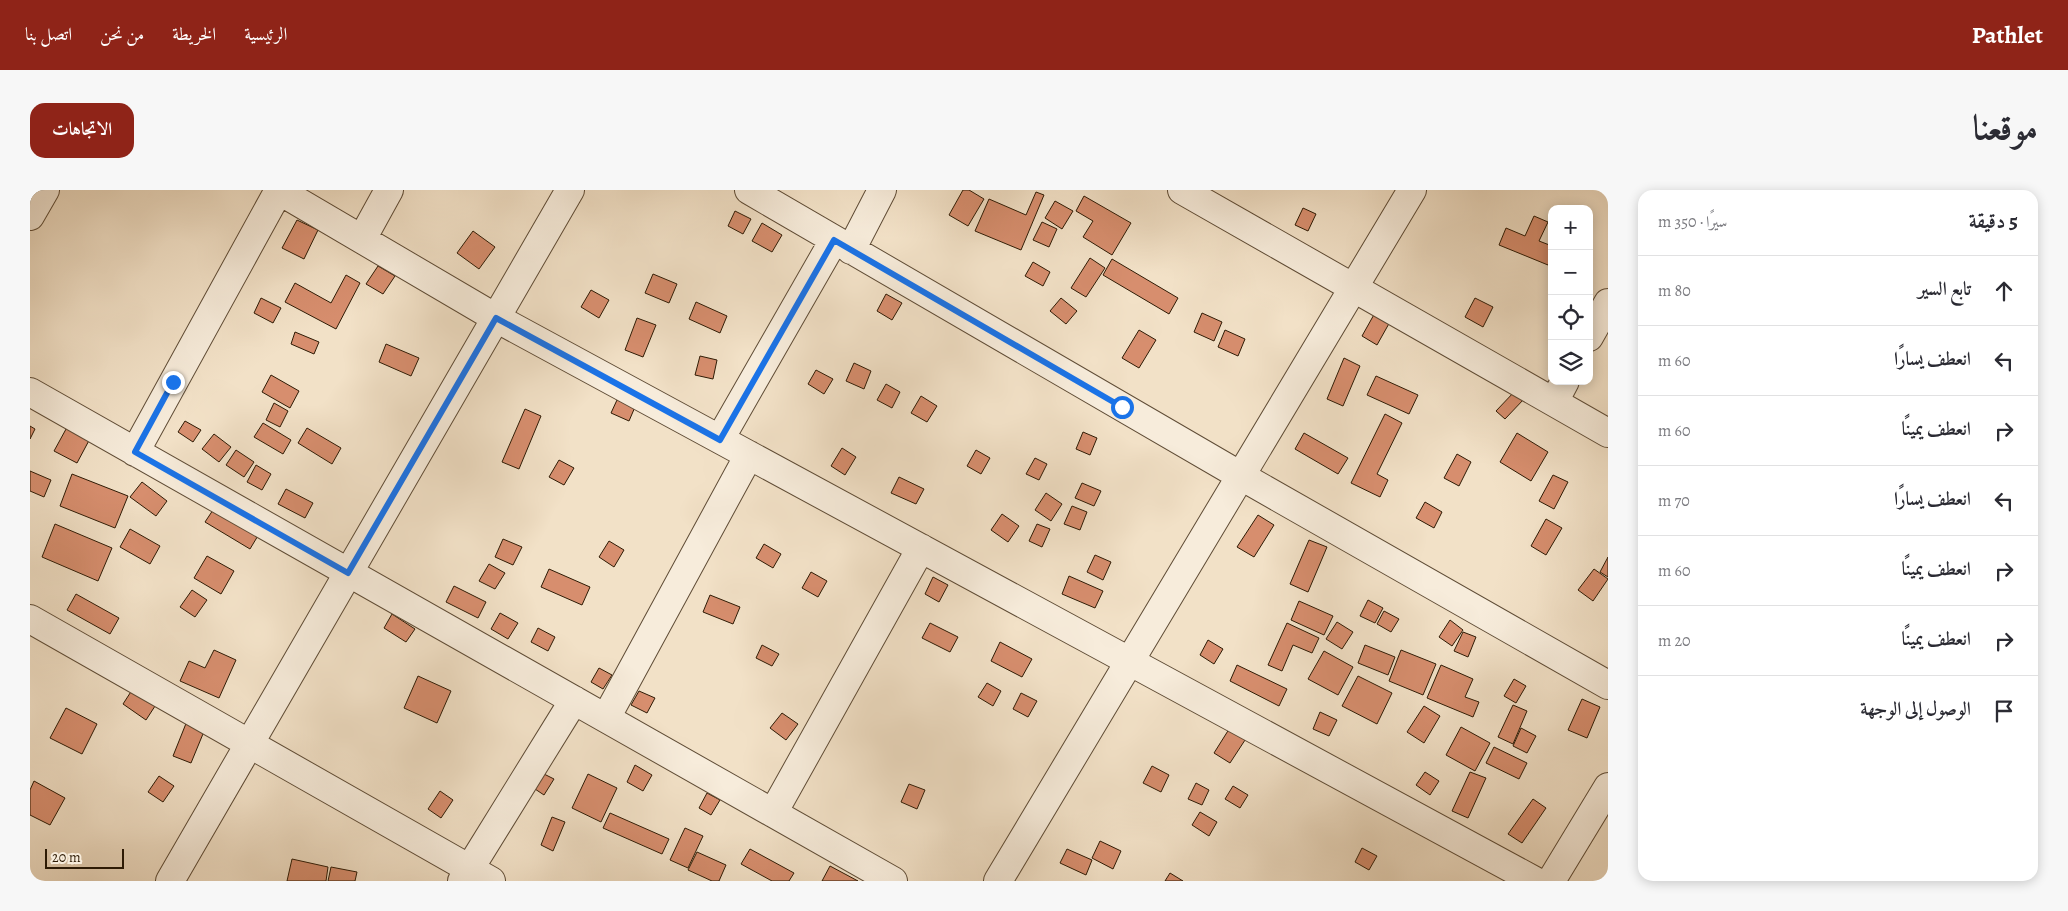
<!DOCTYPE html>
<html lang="ar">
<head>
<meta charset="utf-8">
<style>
	:root { --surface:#fff; --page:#f7f7f7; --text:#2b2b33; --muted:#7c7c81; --line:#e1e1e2; --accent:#8f2418 }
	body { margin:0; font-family:Alegreya,Amiri,serif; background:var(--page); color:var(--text); direction:rtl }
	.controls { position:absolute; right:15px; top:15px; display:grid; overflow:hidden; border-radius:10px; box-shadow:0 2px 12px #0003 }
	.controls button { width:45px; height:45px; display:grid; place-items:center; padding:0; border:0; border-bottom:1px solid var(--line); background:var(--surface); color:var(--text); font:25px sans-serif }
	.scale { position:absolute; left:15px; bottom:12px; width:79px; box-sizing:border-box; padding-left:5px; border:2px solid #2e1b05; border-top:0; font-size:14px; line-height:18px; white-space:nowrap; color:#2e1b05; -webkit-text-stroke:4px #f7ecdb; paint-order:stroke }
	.stop { position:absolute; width:15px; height:15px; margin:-11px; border:4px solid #1a73e8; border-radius:50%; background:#fff }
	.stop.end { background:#1a73e8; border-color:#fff; box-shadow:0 1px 5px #0008 }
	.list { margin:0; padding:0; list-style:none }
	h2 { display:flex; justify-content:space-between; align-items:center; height:65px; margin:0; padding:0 20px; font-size:21px }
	h2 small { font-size:16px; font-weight:400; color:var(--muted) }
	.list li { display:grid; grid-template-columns:32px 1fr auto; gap:15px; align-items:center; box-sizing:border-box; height:70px; padding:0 20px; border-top:1px solid var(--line) }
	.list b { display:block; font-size:19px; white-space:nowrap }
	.list em { font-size:16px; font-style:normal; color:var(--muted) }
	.icon { flex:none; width:28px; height:28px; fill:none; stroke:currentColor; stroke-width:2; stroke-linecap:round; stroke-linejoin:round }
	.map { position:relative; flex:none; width:1578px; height:691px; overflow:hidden; direction:ltr; border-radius:15px }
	header { display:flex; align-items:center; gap:30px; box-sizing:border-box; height:70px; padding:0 25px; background:var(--accent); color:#fff }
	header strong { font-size:24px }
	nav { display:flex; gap:28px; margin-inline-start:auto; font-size:18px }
	.intro { display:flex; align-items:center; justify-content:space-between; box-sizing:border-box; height:120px; padding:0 30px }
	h1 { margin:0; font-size:35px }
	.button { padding:12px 22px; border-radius:15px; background:var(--accent); color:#fff; font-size:18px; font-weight:700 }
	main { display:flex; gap:30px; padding:0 30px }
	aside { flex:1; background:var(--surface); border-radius:15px; box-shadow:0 2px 12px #0003 }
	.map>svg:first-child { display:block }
	.building { fill:#d78e6e; stroke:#2e1b05 }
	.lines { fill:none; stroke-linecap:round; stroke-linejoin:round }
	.street-casing { stroke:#5f4c36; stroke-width:30 }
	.street { stroke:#f7ecdb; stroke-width:28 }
	.route { stroke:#1a73e8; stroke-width:6 }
</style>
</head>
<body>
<header>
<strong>Pathlet</strong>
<nav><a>الرئيسية</a><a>الخريطة</a><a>من نحن</a><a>اتصل بنا</a></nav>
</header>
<div class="intro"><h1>موقعنا</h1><a class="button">الاتجاهات</a></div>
<main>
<aside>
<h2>5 دقيقة<small>سيرًا · 350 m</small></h2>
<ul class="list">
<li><svg class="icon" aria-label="ahead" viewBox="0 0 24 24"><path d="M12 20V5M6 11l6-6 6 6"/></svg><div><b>تابع السير</b></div><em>80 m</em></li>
<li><svg class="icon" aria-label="left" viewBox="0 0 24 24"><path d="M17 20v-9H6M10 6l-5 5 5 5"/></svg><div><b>انعطف يسارًا</b></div><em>60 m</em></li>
<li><svg class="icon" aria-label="right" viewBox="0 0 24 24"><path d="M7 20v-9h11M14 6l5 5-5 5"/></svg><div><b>انعطف يمينًا</b></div><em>60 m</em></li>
<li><svg class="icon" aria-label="left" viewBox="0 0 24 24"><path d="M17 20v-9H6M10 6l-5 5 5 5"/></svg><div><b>انعطف يسارًا</b></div><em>70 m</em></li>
<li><svg class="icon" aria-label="right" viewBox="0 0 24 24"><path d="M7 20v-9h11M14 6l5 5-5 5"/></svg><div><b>انعطف يمينًا</b></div><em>60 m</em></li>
<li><svg class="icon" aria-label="right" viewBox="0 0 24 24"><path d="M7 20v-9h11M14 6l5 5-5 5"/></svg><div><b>انعطف يمينًا</b></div><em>20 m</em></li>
<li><svg class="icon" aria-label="arrive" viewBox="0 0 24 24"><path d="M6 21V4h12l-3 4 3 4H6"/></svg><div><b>الوصول إلى الوجهة</b></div></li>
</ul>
</aside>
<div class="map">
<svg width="1578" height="691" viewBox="0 0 1578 691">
	<rect width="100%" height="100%" fill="#f2e1c7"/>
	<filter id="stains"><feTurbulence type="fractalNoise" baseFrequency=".004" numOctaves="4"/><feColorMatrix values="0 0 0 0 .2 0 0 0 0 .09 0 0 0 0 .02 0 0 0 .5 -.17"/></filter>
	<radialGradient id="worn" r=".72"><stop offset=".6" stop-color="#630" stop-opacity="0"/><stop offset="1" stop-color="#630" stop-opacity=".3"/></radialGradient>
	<path class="building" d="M 933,0 L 939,0 L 954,9 L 938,36 L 919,25 Z
		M 1006,2 L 1014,5 L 991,60 L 945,41 L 959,9 L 996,25 Z
		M 1054,6 L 1101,33 L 1082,65 L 1053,47 L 1063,31 L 1046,21 Z
		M 1025,11 L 1043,21 L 1032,39 L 1015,28 Z
		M 1273,18 L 1286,24 L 1278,41 L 1265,35 Z
		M 705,21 L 721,29 L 713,44 L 698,36 Z
		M 1504,26 L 1518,32 L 1509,51 L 1522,56 L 1522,66 L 1518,75 L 1469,55 L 1476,38 L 1495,46 Z
		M 267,30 L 288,40 L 274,69 L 252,58 Z
		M 1012,32 L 1027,39 L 1019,57 L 1003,50 Z
		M 732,33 L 752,45 L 742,62 L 722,51 Z
		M 443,41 L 465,57 L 449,79 L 427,63 Z
		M 1060,68 L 1075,78 L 1056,107 L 1041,98 Z
		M 1082,69 L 1148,108 L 1139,124 L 1073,85 Z
		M 1003,72 L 1020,82 L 1013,96 L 995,86 Z
		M 348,76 L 365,86 L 353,104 L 336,94 Z
		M 623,84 L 647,94 L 639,113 L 615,103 Z
		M 316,85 L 330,93 L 306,139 L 255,112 L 265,93 L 301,113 Z
		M 561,100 L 579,110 L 569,128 L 551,117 Z
		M 856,104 L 872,113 L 862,130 L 847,121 Z
		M 231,108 L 251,118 L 243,133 L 224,123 Z
		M 1031,108 L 1047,121 L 1036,134 L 1020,121 Z
		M 1445,108 L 1463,117 L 1453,137 L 1435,127 Z
		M 666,112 L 697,126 L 690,143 L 659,129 Z
		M 1346,121 L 1361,130 L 1347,155 L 1332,146 Z
		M 1172,123 L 1192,132 L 1184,151 L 1164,142 Z
		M 607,128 L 626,135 L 613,167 L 595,160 Z
		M 1109,140 L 1126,150 L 1109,178 L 1092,168 Z
		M 1195,140 L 1215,149 L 1208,166 L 1188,157 Z
		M 265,142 L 289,152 L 284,164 L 261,154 Z
		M 356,154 L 389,168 L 381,186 L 349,172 Z
		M 670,166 L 687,170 L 683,189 L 665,185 Z
		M 1314,168 L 1330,176 L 1313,216 L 1297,209 Z
		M 824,173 L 841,181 L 834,199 L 816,191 Z
		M 786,180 L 803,189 L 794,204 L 778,194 Z
		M 241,185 L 269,201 L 260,218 L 232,202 Z
		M 1346,186 L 1388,205 L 1379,224 L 1337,205 Z
		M 856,194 L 870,202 L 862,218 L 847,210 Z
		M 1485,201 L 1494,209 L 1475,229 L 1466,221 Z
		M 891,206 L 907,216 L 897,232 L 881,223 Z
		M 587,210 L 605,217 L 599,231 L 581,223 Z
		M 244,213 L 258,221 L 250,237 L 236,230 Z
		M 495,219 L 511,226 L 489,279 L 472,272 Z
		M 1355,224 L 1372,233 L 1347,284 L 1358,290 L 1350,307 L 1321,293 Z
		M 41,230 L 63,243 L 47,273 L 24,261 Z
		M 155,231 L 171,240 L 163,252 L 148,242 Z
		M 233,233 L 261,250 L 253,264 L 224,247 Z
		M 0,236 L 5,239 L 0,249 Z
		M 277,238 L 311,258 L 302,274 L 268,253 Z
		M 1053,242 L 1067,248 L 1060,265 L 1046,259 Z
		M 1274,243 L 1318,268 L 1308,284 L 1265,259 Z
		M 1487,243 L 1518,262 L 1501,291 L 1470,272 Z
		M 184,244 L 201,257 L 189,272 L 172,259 Z
		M 812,258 L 826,267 L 815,285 L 801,276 Z
		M 206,260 L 224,272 L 214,287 L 196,275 Z
		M 946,260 L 960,268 L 951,284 L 937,276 Z
		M 1427,264 L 1441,272 L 1429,296 L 1414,288 Z
		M 1005,268 L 1017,274 L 1009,290 L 996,284 Z
		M 529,270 L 544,278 L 534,295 L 519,287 Z
		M 226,275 L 241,284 L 232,300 L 217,292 Z
		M 0,281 L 21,290 L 14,307 L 0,301 Z
		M 42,284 L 98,306 L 85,338 L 30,316 Z
		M 1523,285 L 1538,292 L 1524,319 L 1509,311 Z
		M 869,287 L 894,299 L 886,314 L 861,303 Z
		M 112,292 L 137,311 L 126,326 L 100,307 Z
		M 1052,293 L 1071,301 L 1064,316 L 1045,308 Z
		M 256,299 L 283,313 L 275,328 L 248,314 Z
		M 1016,303 L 1032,314 L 1021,331 L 1005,320 Z
		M 1395,312 L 1412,322 L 1404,338 L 1386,328 Z
		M 1042,316 L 1057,322 L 1050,340 L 1034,334 Z
		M 185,317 L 229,344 L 220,359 L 175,332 Z
		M 972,324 L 989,336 L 978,352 L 961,340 Z
		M 1228,325 L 1244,335 L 1224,367 L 1207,357 Z
		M 1516,329 L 1532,338 L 1516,365 L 1501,356 Z
		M 25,334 L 82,358 L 68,391 L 12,367 Z
		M 1007,334 L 1020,339 L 1012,357 L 999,351 Z
		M 100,339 L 130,356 L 120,374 L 90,357 Z
		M 473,349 L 492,357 L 483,375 L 465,367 Z
		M 1279,350 L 1297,357 L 1278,402 L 1260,394 Z
		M 579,351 L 594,360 L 584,377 L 569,367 Z
		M 734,354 L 751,364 L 743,378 L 726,368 Z
		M 1065,365 L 1081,372 L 1073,390 L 1057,382 Z
		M 177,366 L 204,381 L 191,404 L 164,388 Z
		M 1578,367 L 1578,387 L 1570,382 Z
		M 459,374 L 475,383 L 465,399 L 449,391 Z
		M 519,379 L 560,397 L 552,415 L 511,397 Z
		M 1564,379 L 1578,389 L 1563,411 L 1548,400 Z
		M 781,382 L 797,391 L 788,407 L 772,398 Z
		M 1039,386 L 1073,401 L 1065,418 L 1032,404 Z
		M 903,387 L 918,395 L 909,412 L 895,404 Z
		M 424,396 L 456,412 L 448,428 L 416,412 Z
		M 162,400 L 177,410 L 165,427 L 150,417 Z
		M 46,404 L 89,428 L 80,444 L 37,420 Z
		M 680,405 L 710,417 L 703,434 L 673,422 Z
		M 1338,410 L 1353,418 L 1345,433 L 1330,426 Z
		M 1269,411 L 1303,426 L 1294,445 L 1261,430 Z
		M 1354,421 L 1369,429 L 1361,442 L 1347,434 Z
		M 470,423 L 488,433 L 478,449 L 461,439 Z
		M 362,424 L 385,439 L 376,452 L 354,438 Z
		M 1420,430 L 1433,440 L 1422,456 L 1409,447 Z
		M 1307,432 L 1323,442 L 1312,459 L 1296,449 Z
		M 900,433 L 928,447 L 920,462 L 892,448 Z
		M 1257,433 L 1289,448 L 1282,463 L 1263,455 L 1252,481 L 1238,475 Z
		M 508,438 L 525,447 L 518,461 L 501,452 Z
		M 1433,442 L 1446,447 L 1438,467 L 1424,461 Z
		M 1178,450 L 1193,459 L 1184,474 L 1170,465 Z
		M 970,452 L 1002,469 L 992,487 L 961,471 Z
		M 732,455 L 749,464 L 742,476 L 726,468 Z
		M 1335,455 L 1365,467 L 1358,485 L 1328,473 Z
		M 184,460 L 206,470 L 189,508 L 150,491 L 159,471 L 175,478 Z
		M 1371,460 L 1406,474 L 1393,505 L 1359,491 Z
		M 1294,461 L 1323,477 L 1308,505 L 1278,489 Z
		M 1207,475 L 1257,499 L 1249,516 L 1200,491 Z
		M 1411,475 L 1443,489 L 1435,507 L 1449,512 L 1443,527 L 1397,508 Z
		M 569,478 L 582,485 L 573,499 L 561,492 Z
		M 388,486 L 421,501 L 407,533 L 374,518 Z
		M 1328,486 L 1362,503 L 1347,534 L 1312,516 Z
		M 1484,489 L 1496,496 L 1486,513 L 1474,506 Z
		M 957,493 L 971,501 L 963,516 L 948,507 Z
		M 104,497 L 127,513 L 116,530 L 93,514 Z
		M 609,501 L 625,508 L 617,523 L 601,515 Z
		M 991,503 L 1007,511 L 998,527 L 983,519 Z
		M 1552,509 L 1570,517 L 1557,548 L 1538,540 Z
		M 1483,515 L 1497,521 L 1483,554 L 1468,547 Z
		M 1394,516 L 1410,526 L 1394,553 L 1377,542 Z
		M 36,518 L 67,534 L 52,564 L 20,548 Z
		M 1290,522 L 1307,530 L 1299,546 L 1283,539 Z
		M 752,523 L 768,534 L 756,550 L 740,538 Z
		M 157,531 L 175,539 L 161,573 L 143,566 Z
		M 1201,536 L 1217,547 L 1200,573 L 1184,563 Z
		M 1431,537 L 1460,553 L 1445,581 L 1416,565 Z
		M 1491,538 L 1506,546 L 1497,563 L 1483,556 Z
		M 1464,557 L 1497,573 L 1489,589 L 1456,573 Z
		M 605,575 L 622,585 L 613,601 L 597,592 Z
		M 1122,576 L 1139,585 L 1131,602 L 1113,593 Z
		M 510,582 L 524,589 L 514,605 L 502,597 Z
		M 1395,582 L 1409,591 L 1400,605 L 1386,595 Z
		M 1440,582 L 1456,588 L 1438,628 L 1422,621 Z
		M 558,584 L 587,598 L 571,632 L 542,618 Z
		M 129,586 L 144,596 L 133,612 L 118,602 Z
		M 4,591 L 35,608 L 20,635 L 0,625 L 0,600 Z
		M 1166,593 L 1179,600 L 1172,615 L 1158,609 Z
		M 879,594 L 895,600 L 887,619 L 871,612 Z
		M 1203,596 L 1218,605 L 1210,618 L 1195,609 Z
		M 410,601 L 423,610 L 411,628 L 398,619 Z
		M 677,603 L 690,610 L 681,625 L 669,618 Z
		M 1503,609 L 1516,618 L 1492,653 L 1478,644 Z
		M 1170,622 L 1187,632 L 1179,646 L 1162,635 Z
		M 580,623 L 639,649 L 632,664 L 573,638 Z
		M 522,627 L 535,632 L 523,661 L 511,655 Z
		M 655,638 L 673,646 L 658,678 L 640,670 Z
		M 1070,651 L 1091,661 L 1083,679 L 1062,668 Z
		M 1332,658 L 1347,666 L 1339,680 L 1325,672 Z
		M 720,659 L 764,683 L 759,691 L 742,691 L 711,674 Z
		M 1037,659 L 1062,670 L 1056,685 L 1030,673 Z
		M 667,662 L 696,675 L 689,691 L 682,691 L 658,680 Z
		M 262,669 L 298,677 L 296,691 L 257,691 Z
		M 800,676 L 828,691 L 792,691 Z
		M 301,677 L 327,682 L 325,691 L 298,691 Z
		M 1140,683 L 1153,691 L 1135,691 Z"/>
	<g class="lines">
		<g class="street-casing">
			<path id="street" d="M 248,0 L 466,128 L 1505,691
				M 719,0 L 1211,286 L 1578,495
				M 1152,0 L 1578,243
				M 0,26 L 15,0
				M 332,49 L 359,0
				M 821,60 L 852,0
				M 1559,147 L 1578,113
				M 0,202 L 863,691
				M 1524,212 L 1535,191
				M 690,249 L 804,50
				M 105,262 L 249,0
				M 0,429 L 461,691
				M 576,528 L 719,265
				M 743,623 L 891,358
				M 140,691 L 540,0
				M 432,691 L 544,510
				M 968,691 L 1382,0
				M 1521,691 L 1578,597"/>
		</g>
		<use href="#street" class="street"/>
	</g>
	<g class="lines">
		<path class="route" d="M 143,192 L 105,262 L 318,383 L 466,128 L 690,250 L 804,50 L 1092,217"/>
	</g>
	<rect width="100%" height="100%" filter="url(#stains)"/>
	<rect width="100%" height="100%" fill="url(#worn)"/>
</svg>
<div class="controls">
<button>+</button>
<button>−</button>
<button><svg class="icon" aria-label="locate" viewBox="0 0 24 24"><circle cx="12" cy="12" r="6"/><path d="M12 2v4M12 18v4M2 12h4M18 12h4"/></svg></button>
<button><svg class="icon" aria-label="layers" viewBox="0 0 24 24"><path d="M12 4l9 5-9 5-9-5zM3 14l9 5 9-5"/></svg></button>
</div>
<div class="scale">20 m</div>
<div class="stop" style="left:1092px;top:217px"></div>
<div class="stop end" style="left:143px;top:192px"></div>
</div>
</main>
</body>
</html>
